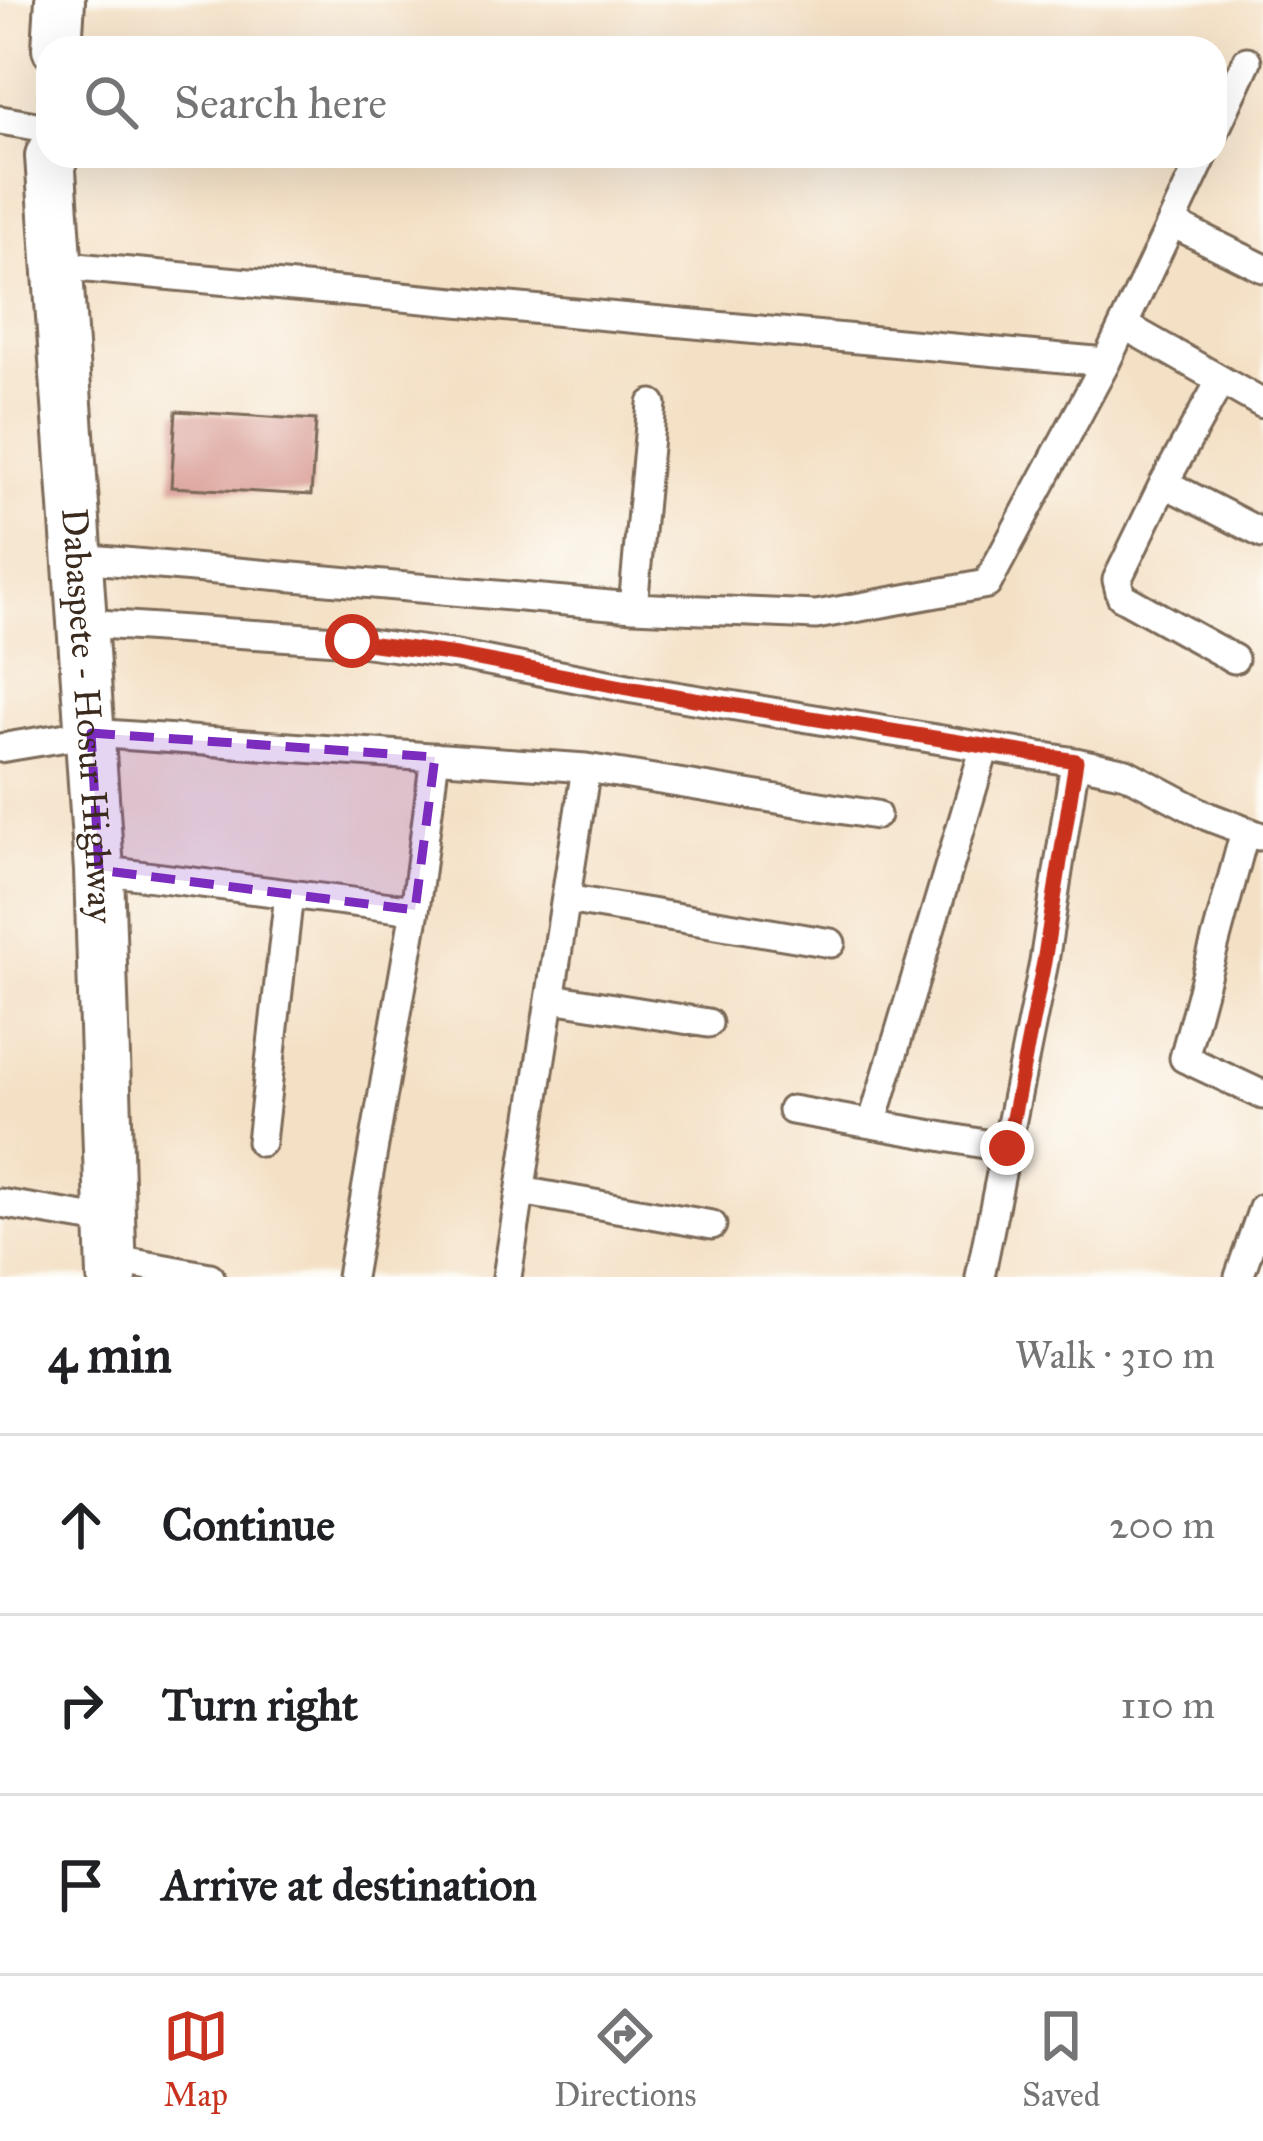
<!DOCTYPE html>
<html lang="en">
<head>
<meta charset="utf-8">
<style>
	:root { --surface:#fff; --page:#f6f6f6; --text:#202124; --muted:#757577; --line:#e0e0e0; --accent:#c8321e }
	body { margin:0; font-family:"IM FELL Great Primer",serif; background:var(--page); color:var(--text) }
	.stop { position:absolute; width:36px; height:36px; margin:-27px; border:9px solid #c8321e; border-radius:50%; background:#fff }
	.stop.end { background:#c8321e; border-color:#fff; box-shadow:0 3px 12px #0008 }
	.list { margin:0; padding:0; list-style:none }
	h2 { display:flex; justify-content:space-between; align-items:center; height:156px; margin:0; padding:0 48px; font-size:51px }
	h2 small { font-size:39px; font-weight:400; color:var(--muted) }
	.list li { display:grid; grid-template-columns:78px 1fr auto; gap:36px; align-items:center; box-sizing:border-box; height:180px; padding:0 48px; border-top:3px solid var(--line) }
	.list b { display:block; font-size:45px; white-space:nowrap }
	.list em { font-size:39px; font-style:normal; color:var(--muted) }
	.icon { flex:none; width:66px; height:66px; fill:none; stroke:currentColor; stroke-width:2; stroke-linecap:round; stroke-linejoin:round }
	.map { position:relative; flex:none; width:1263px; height:1277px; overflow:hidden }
	.search { position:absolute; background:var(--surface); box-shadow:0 12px 48px #0002; left:36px; right:36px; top:36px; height:132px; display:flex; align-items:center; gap:30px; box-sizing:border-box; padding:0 42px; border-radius:36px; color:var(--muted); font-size:45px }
	.sheet { height:696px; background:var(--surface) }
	nav { display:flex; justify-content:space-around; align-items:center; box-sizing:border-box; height:168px; border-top:3px solid var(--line); background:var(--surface); font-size:33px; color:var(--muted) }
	nav a { display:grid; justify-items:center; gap:6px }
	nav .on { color:var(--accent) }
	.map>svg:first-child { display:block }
	.building { fill:#d5928a }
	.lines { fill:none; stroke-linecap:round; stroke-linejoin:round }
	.street-casing { stroke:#7c6a58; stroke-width:33 }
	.highway-casing { stroke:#7c6a58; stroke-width:54 }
	.street { stroke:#fff; stroke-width:27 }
	.highway { stroke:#fff; stroke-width:48 }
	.route { stroke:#c8321e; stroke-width:15 }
	.marked { fill:#7b2cbf; fill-opacity:0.2; stroke:#7b2cbf; stroke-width:9; stroke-dasharray:24 15; stroke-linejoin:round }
	.labels { text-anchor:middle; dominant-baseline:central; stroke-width:10; stroke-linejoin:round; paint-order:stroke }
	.street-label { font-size:36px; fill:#3b2a1e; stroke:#fdfcf7 }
</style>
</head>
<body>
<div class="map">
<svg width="1263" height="1277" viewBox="0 0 1263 1277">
	<rect width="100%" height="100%" fill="#fdfcf7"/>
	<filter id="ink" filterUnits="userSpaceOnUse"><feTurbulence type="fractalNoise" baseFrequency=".00833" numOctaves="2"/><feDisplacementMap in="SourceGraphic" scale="24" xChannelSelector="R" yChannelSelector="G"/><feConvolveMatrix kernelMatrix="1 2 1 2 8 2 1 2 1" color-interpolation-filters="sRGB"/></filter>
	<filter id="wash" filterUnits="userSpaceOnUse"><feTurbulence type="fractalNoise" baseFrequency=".004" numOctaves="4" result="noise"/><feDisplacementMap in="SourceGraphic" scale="48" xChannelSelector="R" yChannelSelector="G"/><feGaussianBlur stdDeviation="2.7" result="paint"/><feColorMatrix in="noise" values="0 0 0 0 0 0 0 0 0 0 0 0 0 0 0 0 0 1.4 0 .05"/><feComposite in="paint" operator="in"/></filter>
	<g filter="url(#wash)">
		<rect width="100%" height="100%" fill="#f4e0c5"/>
		<g id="blocks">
			<path class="building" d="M 176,411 L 316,420 L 311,495 L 171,487 Z"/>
		</g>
	</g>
	<g filter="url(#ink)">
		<use href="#blocks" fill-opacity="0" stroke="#7c6a58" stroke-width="3"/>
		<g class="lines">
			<g class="street-casing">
				<path id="street" d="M 0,120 L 48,128
					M 1215,130 L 1247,61
					M 1172,223 L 1263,268
					M 55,265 L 1106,362
					M 1124,325 L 1263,404
					M 1220,382 L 1164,483 L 1117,580 L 1121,596 L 1234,659
					M 1164,483 L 1263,534
					M 79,558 L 633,607 L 816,615 L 987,584 L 1106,362 L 1203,156
					M 633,607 L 652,404
					M 84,623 L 352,641 L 457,655 L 633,689 L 1075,762 L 1044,962 L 980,1277
					M 0,748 L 91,733 L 586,768 L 507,1277
					M 1075,762 L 1126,773 L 1207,816 L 1259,836
					M 586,768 L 876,815
					M 1245,831 L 1184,1058 L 1263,1095
					M 99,870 L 415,910 L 351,1277
					M 566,899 L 831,943
					M 415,910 L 435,757
					M 552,998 L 708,1023
					M 792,1110 L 1007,1148
					M 872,1124 L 985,747
					M 261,1142 L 289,894
					M 521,1191 L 712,1225
					M 0,1203 L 108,1221
					M 111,1259 L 210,1277
					M 1239,1277 L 1263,1208"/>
			</g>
			<g class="highway-casing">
				<g id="highway">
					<path d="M 57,48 L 60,0"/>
					<path id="s1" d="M 50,156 L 99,870 L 112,1277"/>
				</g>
			</g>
			<use href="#street" class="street"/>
			<use href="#highway" class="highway"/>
		</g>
	</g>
	<g class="lines" filter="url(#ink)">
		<path class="route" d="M 352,641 L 457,655 L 633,689 L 1076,761 L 1044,962 L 1007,1148"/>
	</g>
	<path class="marked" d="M 91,733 L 435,757 L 415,910 L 99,870 Z"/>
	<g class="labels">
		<g class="street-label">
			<text stroke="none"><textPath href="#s1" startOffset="561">Dabaspete - Hosur Highway</textPath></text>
		</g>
	</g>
</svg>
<div class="stop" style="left:352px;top:641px"></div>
<div class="stop end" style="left:1007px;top:1148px"></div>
<div class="search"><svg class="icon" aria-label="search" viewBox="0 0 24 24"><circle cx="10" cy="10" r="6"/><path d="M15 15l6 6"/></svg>Search here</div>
</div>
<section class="sheet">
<h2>4 min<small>Walk · 310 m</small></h2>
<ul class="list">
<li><svg class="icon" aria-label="ahead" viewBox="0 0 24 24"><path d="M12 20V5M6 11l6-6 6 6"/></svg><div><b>Continue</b></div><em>200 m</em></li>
<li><svg class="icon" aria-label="right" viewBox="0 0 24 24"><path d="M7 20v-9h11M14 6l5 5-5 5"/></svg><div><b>Turn right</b></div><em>110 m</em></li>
<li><svg class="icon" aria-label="arrive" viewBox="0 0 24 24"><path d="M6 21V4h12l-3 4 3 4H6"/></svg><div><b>Arrive at destination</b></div></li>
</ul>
</section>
<nav>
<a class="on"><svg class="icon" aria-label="map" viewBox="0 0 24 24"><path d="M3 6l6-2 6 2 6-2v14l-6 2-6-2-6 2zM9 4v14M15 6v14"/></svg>Map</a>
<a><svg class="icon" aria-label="directions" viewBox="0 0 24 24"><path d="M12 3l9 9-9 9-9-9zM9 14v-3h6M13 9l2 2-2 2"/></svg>Directions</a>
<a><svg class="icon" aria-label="saved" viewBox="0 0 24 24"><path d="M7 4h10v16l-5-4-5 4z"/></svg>Saved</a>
</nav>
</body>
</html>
